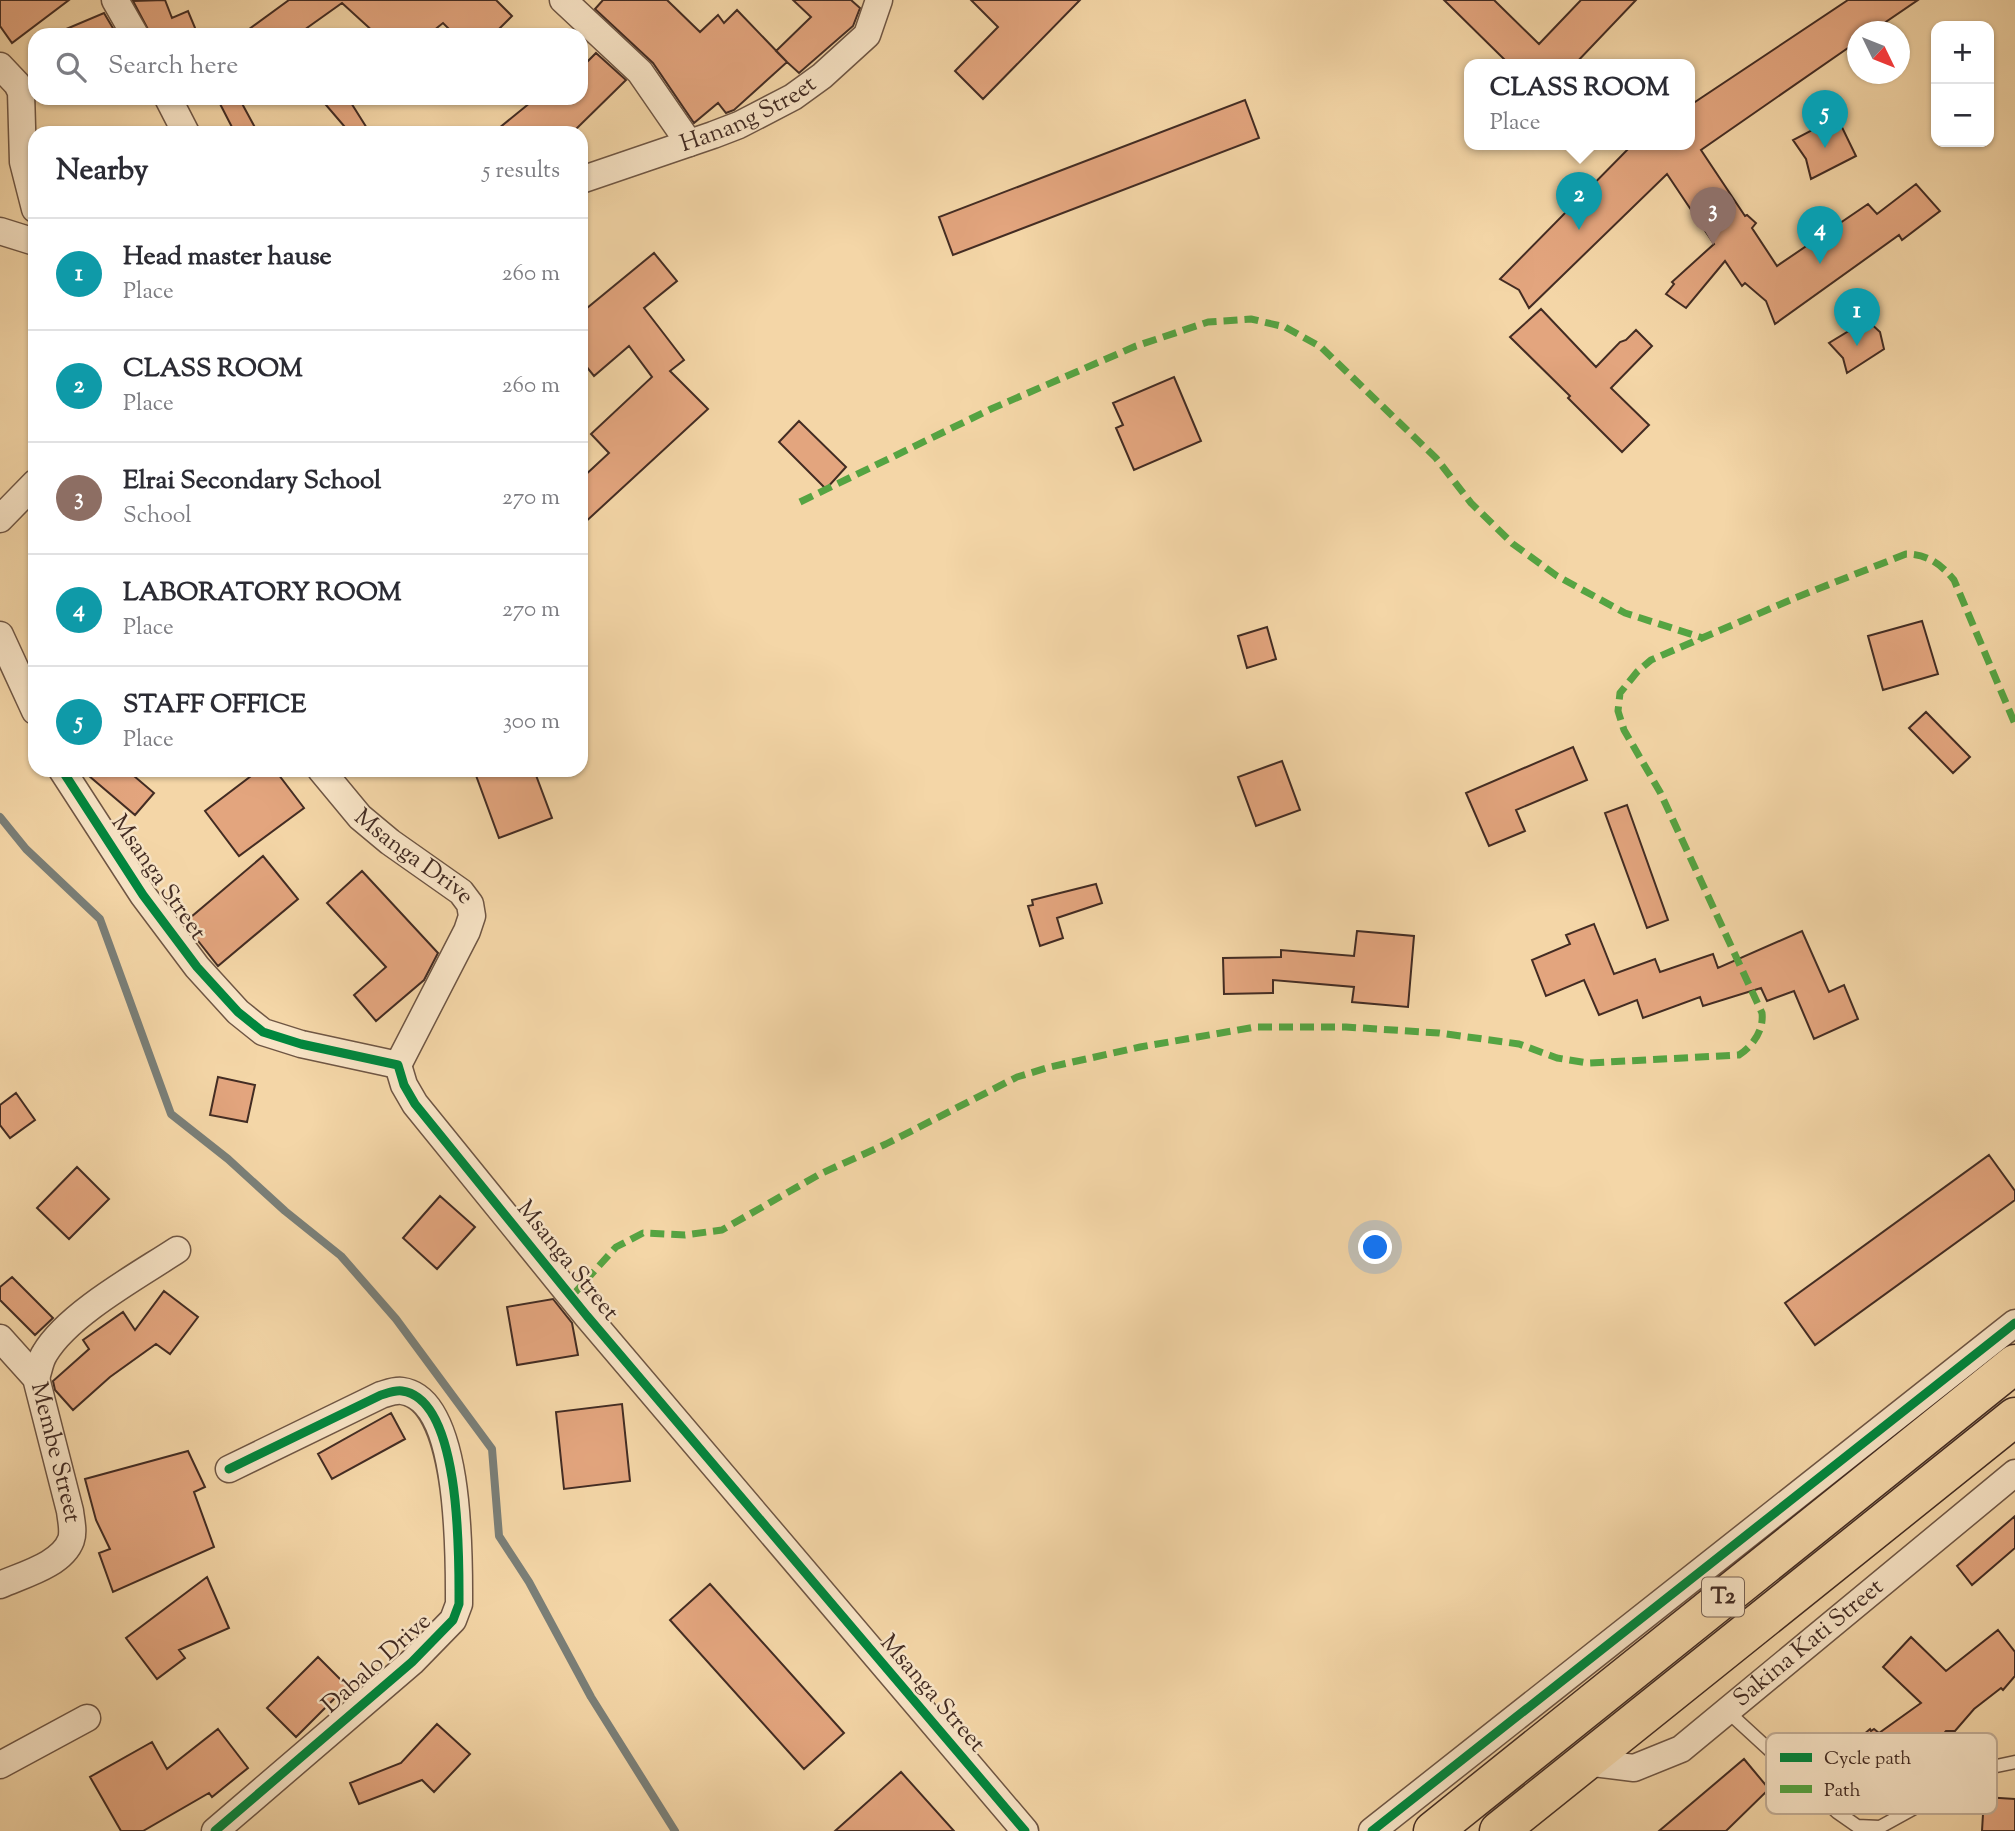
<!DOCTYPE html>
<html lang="en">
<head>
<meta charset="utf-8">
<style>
	:root { --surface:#fff; --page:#f7f7f7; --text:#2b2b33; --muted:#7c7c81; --line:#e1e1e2; --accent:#8f2418 }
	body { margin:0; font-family:"Sorts Mill Goudy",serif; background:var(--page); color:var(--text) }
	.controls { position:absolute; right:21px; top:21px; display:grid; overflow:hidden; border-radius:14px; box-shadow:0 2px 5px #0004 }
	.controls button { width:63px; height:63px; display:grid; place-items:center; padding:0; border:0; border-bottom:2px solid var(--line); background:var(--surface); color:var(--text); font:35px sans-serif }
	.compass { position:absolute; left:1847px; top:21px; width:63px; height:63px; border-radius:50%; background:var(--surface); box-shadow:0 2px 5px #0004; rotate:133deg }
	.you { position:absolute; left:1376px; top:1248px; width:24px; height:24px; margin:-18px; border:5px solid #fff; border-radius:50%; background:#1a73e8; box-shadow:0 0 0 10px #1a73e833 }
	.badge { display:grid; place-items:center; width:46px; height:46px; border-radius:50%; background:var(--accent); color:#fff; font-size:23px; font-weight:700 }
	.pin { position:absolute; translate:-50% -58px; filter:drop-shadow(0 2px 4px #0008) }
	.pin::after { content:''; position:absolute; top:37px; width:24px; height:21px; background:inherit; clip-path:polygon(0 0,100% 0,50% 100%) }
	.popup { position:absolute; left:1464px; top:59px; width:231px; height:91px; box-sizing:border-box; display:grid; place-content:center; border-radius:14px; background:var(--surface); filter:drop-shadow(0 2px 5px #0005); font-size:23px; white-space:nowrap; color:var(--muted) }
	.popup b { font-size:26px; color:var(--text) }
	.popup::after { content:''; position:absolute; left:50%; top:100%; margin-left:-14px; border:14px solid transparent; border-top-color:var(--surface) }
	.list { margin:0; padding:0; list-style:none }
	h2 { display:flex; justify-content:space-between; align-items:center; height:91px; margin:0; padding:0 28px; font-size:30px }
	h2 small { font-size:23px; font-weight:400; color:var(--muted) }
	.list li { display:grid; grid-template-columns:46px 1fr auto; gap:21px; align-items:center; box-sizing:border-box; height:112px; padding:0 28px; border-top:2px solid var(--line) }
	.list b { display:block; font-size:26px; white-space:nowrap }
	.list p { margin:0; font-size:23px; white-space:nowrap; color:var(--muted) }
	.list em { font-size:23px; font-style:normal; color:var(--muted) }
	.icon { flex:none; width:38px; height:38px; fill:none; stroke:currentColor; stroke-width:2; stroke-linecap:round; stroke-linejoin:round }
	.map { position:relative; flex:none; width:2015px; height:1831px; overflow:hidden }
	.search { position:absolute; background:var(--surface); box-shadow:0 2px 5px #0004; left:28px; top:28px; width:560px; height:77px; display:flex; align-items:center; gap:18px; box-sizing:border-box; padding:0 24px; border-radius:21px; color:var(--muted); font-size:26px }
	.panel { position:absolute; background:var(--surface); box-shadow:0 2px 5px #0004; left:28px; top:126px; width:560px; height:651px; border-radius:21px }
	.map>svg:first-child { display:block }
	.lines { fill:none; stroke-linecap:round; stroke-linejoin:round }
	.stream { stroke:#7a7f78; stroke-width:8 }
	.building { fill:#e3a57e; stroke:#432c23; stroke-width:2 }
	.lane-casing { stroke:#6f5644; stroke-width:15 }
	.street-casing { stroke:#6f5644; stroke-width:29 }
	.highway-casing { stroke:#432c23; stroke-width:41 }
	.lane { stroke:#f8e4c6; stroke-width:12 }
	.street { stroke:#f8e4c6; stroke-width:26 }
	.highway { stroke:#f4d6a7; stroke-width:38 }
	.quiet { stroke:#55a442; stroke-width:7; stroke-dasharray:14 7; stroke-linecap:butt }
	.cycleway-casing { stroke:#f8e4c6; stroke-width:13 }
	.cycleway { stroke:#00873e; stroke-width:9 }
	.labels { text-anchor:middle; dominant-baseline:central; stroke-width:5; stroke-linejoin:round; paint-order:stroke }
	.shield { fill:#f8e4c6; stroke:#796354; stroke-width:2 }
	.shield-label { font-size:23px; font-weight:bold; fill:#432c23 }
	.street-label { font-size:24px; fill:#432c23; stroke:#f8e4c6 }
	.key { fill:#f8e4c6; stroke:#c2ad95; stroke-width:2 }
	.key-label { font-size:19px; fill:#432c23 }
</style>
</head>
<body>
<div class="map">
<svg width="2015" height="1831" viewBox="0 0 2015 1831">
	<rect width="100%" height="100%" fill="#f4d6a7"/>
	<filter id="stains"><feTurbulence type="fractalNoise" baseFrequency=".00286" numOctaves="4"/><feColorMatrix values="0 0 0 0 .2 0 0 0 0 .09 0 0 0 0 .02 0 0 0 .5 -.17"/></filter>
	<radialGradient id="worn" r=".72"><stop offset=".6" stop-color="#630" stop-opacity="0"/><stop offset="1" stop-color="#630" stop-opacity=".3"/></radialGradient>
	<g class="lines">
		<path class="stream" d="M 0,817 L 26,849 L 100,919 L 171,1114 L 228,1159 L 285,1211 L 341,1256 L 396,1319 L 492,1449 L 499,1536 L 529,1582 L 591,1697 L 675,1831"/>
	</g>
	<path class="building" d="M 0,0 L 69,0 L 12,43 L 0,26 Z
		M 165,0 L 172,18 L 188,11 L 198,35 L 151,35 L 133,1 Z
		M 289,0 L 496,0 L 512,16 L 493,35 L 455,35 L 443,23 L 428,35 L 377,35 L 342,3 L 297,35 L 241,35 Z
		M 603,0 L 667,0 L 700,32 L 718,15 L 724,23 L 737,10 L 787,62 L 776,51 L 811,17 L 793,0 L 851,0 L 860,8 L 853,26 L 799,73 L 787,62 L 734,110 L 726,113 L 718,103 L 694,123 L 653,63 L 595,9 Z
		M 971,0 L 1080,0 L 983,99 L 955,71 L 998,27 Z
		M 1444,0 L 1494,0 L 1539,44 L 1581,0 L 1636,0 L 1575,64 L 1509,64 Z
		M 1848,0 L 1918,0 L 1871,32 L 1858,32 L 1858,41 L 1701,150 L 1745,216 L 1747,215 L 1756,223 L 1752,228 L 1777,266 L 1868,204 L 1877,214 L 1916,184 L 1940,211 L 1902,240 L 1899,235 L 1775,324 L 1766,301 L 1745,283 L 1742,286 L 1725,261 L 1686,308 L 1666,294 L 1674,284 L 1672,282 L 1714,244 L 1667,174 L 1529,308 L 1519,290 L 1500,279 L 1633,144 L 1689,144 L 1689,106 Z
		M 104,13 L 117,35 L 52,35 Z
		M 596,53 L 626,80 L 572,133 L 493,133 L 536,98 L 581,98 L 581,68 Z
		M 217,98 L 239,98 L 258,133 L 235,133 Z
		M 320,98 L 348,98 L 370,133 L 350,133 Z
		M 1245,100 L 1259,138 L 953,255 L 939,217 Z
		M 1837,117 L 1856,156 L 1811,179 L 1806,159 L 1793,140 Z
		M 654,253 L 677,281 L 644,308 L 684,360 L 670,371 L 708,409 L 581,526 L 581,479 L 609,453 L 591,434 L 652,377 L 629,346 L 594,376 L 581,360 L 581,313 Z
		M 1541,309 L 1596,367 L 1620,342 L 1626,340 L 1636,330 L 1652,346 L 1611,388 L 1649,425 L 1622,452 L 1568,398 L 1570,396 L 1510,337 Z
		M 1867,320 L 1880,332 L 1884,349 L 1847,373 L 1843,358 L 1829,343 Z
		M 1174,377 L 1201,441 L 1134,470 L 1116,428 L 1123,425 L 1113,403 Z
		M 799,421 L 846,467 L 826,489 L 779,442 Z
		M 1922,621 L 1938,674 L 1883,690 L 1868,636 Z
		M 1267,627 L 1276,659 L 1247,668 L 1238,636 Z
		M 1926,712 L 1970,757 L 1953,773 L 1909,728 Z
		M 1573,747 L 1587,780 L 1516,810 L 1525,831 L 1489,846 L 1466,793 Z
		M 1282,761 L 1300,810 L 1256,826 L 1238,777 Z
		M 82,770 L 127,770 L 154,793 L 135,815 Z
		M 259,770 L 275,770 L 304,808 L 239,856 L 205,811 Z
		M 474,770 L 534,770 L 552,818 L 499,838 Z
		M 1627,805 L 1668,920 L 1647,928 L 1605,813 Z
		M 263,856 L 298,899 L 218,966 L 184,923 Z
		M 362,871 L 438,953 L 424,980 L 376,1021 L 354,995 L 386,967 L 327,903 Z
		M 1096,884 L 1102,903 L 1057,918 L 1063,938 L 1040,946 L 1028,906 L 1033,905 L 1032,900 Z
		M 1594,924 L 1614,974 L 1655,959 L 1660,972 L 1713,954 L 1718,968 L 1802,931 L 1829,992 L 1844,985 L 1858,1019 L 1814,1039 L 1794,991 L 1767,1001 L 1761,988 L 1703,1006 L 1700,997 L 1643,1018 L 1637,1000 L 1599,1015 L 1584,980 L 1546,996 L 1532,960 L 1570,944 L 1566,935 Z
		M 1357,931 L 1414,936 L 1408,1007 L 1352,1002 L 1354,987 L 1273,980 L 1273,993 L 1224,994 L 1223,958 L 1281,957 L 1281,950 L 1354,956 Z
		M 218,1077 L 255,1085 L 247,1122 L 210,1115 Z
		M 16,1093 L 35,1120 L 10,1138 L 0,1125 L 0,1105 Z
		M 1989,1155 L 2015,1191 L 2015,1200 L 1815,1345 L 1785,1303 Z
		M 77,1167 L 109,1199 L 69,1239 L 37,1208 Z
		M 440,1196 L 475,1227 L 437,1269 L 403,1238 Z
		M 12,1277 L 53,1318 L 35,1335 L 0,1300 L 0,1287 Z
		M 164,1291 L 198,1317 L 170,1354 L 156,1344 L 110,1377 L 73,1410 L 55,1390 L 53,1381 L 89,1349 L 83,1340 L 123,1312 L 135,1330 Z
		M 553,1299 L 572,1323 L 578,1355 L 517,1365 L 507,1307 Z
		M 622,1404 L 630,1481 L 564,1489 L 556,1412 Z
		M 391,1413 L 405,1439 L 332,1479 L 318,1454 Z
		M 188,1451 L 205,1487 L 194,1492 L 214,1547 L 113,1592 L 99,1553 L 110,1549 L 96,1520 L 85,1479 Z
		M 2015,1516 L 2015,1548 L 1972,1585 L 1957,1566 Z
		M 207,1577 L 229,1628 L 179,1650 L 185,1658 L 157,1679 L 126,1638 Z
		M 710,1584 L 844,1733 L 804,1769 L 670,1620 Z
		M 1998,1630 L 2015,1652 L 2015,1676 L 2003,1690 L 2001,1688 L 1974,1709 L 1955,1731 L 1946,1731 L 1927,1754 L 1922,1750 L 1917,1754 L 1915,1750 L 1886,1777 L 1881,1772 L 1857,1793 L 1831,1762 L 1870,1729 L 1871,1731 L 1874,1729 L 1879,1733 L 1921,1703 L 1883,1667 L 1911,1637 L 1946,1671 Z
		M 318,1657 L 347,1686 L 296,1737 L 267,1708 Z
		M 437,1724 L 470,1754 L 434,1792 L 422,1780 L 359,1804 L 350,1783 L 401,1763 Z
		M 218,1729 L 248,1768 L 212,1797 L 209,1793 L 143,1831 L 121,1831 L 90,1777 L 152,1742 L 167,1769 Z
		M 1744,1759 L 1769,1789 L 1726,1831 L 1659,1831 Z
		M 901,1772 L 954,1831 L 835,1831 Z
		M 1984,1797 L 2015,1799 L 2015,1831 L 1982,1831 Z"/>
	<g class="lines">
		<g class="lane-casing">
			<path id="lane" d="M 1727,1711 L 1837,1812 L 1857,1826 L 1880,1827 L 1987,1768 L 2015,1762"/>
		</g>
		<g class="street-casing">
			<g id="street">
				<path d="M 115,0 L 135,35"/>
				<path d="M 563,0 L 640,72 L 689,143"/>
				<path d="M 0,66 L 17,84 L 21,92 L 23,162 L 35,209"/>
				<path d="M 168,98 L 186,133"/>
				<path id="s1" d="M 581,180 L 713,135 L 739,125 L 793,97 L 822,76 L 867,35 L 879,0"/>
				<path d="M 0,231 L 35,242"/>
				<path d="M 0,519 L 35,483"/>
				<path d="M 0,635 L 35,711"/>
				<path d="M 62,770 L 143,895 L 197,967 L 238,1012 L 263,1032 L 301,1044 L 398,1065"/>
				<path id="s2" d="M 321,770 L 360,817 L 390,842 L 461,892 L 470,904 L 472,916 L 467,931 L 398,1065"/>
				<path d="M 398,1065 L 404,1085 L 415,1104 L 587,1316 L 1025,1831"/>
				<path id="s3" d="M 0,1338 L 36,1378 L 70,1511 C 71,1520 74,1531 71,1540 C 62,1565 22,1575 0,1585"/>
				<path d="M 36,1378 C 39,1370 40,1360 45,1353 C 68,1314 139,1275 177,1250"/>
				<path id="s4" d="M 1585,1762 L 1634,1768 L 1681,1749 L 2015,1473"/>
				<path d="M 0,1765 L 87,1718"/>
				<path d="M 215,1831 L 412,1662 L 453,1620 L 459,1604 C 459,1560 462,1399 402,1391 C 395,1390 388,1393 381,1395 L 229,1469"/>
				<path d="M 1372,1831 L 2015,1323"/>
			</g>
		</g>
		<g class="highway-casing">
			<path id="highway" d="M 1433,1831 L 2015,1364
				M 1499,1831 L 2015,1417"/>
		</g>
		<use href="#lane" class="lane"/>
		<use href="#street" class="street"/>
		<use href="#highway" class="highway"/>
		<path class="quiet" d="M 800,502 L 991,409 L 1136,346 L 1208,322 L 1251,319 L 1285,327 L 1321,347 L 1436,458 L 1471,503 L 1513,544 L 1557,576 L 1625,613 L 1703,638
			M 571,1297 L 616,1247 L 643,1233 L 685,1235 L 722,1230 L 820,1174 L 886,1144 L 1017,1077 L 1050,1067 L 1140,1047 L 1255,1027 L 1346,1027 L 1439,1033 L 1519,1044 L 1557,1058 L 1588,1063 L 1739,1055 C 1753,1046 1764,1030 1762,1013 L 1660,792 L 1624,730 L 1618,711 L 1620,693 L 1637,672 L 1651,660 L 1795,598 L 1906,554 C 1927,554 1941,564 1954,580 L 2015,724"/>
		<g class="cycleway-casing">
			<path id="cycleway" d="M 62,770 L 143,895 L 197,967 L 238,1012 L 263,1032 L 301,1044 L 398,1065 L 404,1085 L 415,1104 L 587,1316 L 1025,1831
				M 215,1831 L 412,1662 L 453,1620 L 459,1604 C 459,1560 462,1399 402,1391 C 395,1390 388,1393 381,1395 L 229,1469
				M 1372,1831 L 2015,1323"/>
		</g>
		<use href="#cycleway" class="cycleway"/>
	</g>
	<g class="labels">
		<rect class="shield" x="1702" y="1577.5" width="42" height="39" rx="5"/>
		<g class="shield-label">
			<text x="1723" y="1597">T2</text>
		</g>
		<g class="street-label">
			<text stroke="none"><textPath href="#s1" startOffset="180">Hanang Street</textPath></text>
			<text stroke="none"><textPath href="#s2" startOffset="128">Msanga Drive</textPath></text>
			<text transform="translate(158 878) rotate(55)">Msanga Street</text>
			<text transform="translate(567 1261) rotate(51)">Msanga Street</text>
			<text stroke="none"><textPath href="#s3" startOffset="131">Membe Street</textPath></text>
			<text stroke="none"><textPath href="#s4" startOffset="266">Sakina Kati Street</textPath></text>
			<text transform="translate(377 1664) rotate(-42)">Dabalo Drive</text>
			<text transform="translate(932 1694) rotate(49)">Msanga Street</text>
		</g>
	</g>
	<rect x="1766" y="1733" width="231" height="81" rx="10" class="key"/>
	<rect x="1780" y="1753" width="32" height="9" fill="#00873e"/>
	<rect x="1780" y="1785" width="32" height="8" fill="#55a442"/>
	<g class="key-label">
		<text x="1824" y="1764">Cycle path</text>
		<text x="1824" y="1796">Path</text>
	</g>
	<rect width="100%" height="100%" filter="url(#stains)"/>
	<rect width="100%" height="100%" fill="url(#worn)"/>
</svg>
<div class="controls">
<button>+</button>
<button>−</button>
</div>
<svg class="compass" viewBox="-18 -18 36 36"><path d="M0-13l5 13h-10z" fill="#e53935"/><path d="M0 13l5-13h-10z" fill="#7c7c81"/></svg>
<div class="you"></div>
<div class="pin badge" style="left:1857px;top:346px;background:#0f9aa8">1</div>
<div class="pin badge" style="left:1579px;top:230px;background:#0f9aa8">2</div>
<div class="popup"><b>CLASS ROOM</b>Place</div>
<div class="pin badge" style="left:1713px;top:245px;background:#8d6e63">3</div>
<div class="pin badge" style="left:1820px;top:264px;background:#0f9aa8">4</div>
<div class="pin badge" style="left:1825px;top:148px;background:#0f9aa8">5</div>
<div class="search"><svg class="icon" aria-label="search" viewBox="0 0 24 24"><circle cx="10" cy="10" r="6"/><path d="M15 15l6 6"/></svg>Search here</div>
<section class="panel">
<h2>Nearby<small>5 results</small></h2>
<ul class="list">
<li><span class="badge" style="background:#0f9aa8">1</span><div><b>Head master hause</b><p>Place</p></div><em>260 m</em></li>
<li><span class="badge" style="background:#0f9aa8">2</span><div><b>CLASS ROOM</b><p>Place</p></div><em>260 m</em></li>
<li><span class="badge" style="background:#8d6e63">3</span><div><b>Elrai Secondary School</b><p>School</p></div><em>270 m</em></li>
<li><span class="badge" style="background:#0f9aa8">4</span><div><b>LABORATORY ROOM</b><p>Place</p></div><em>270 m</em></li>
<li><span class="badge" style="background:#0f9aa8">5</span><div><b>STAFF OFFICE</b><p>Place</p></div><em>300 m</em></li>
</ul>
</section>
</div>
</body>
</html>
